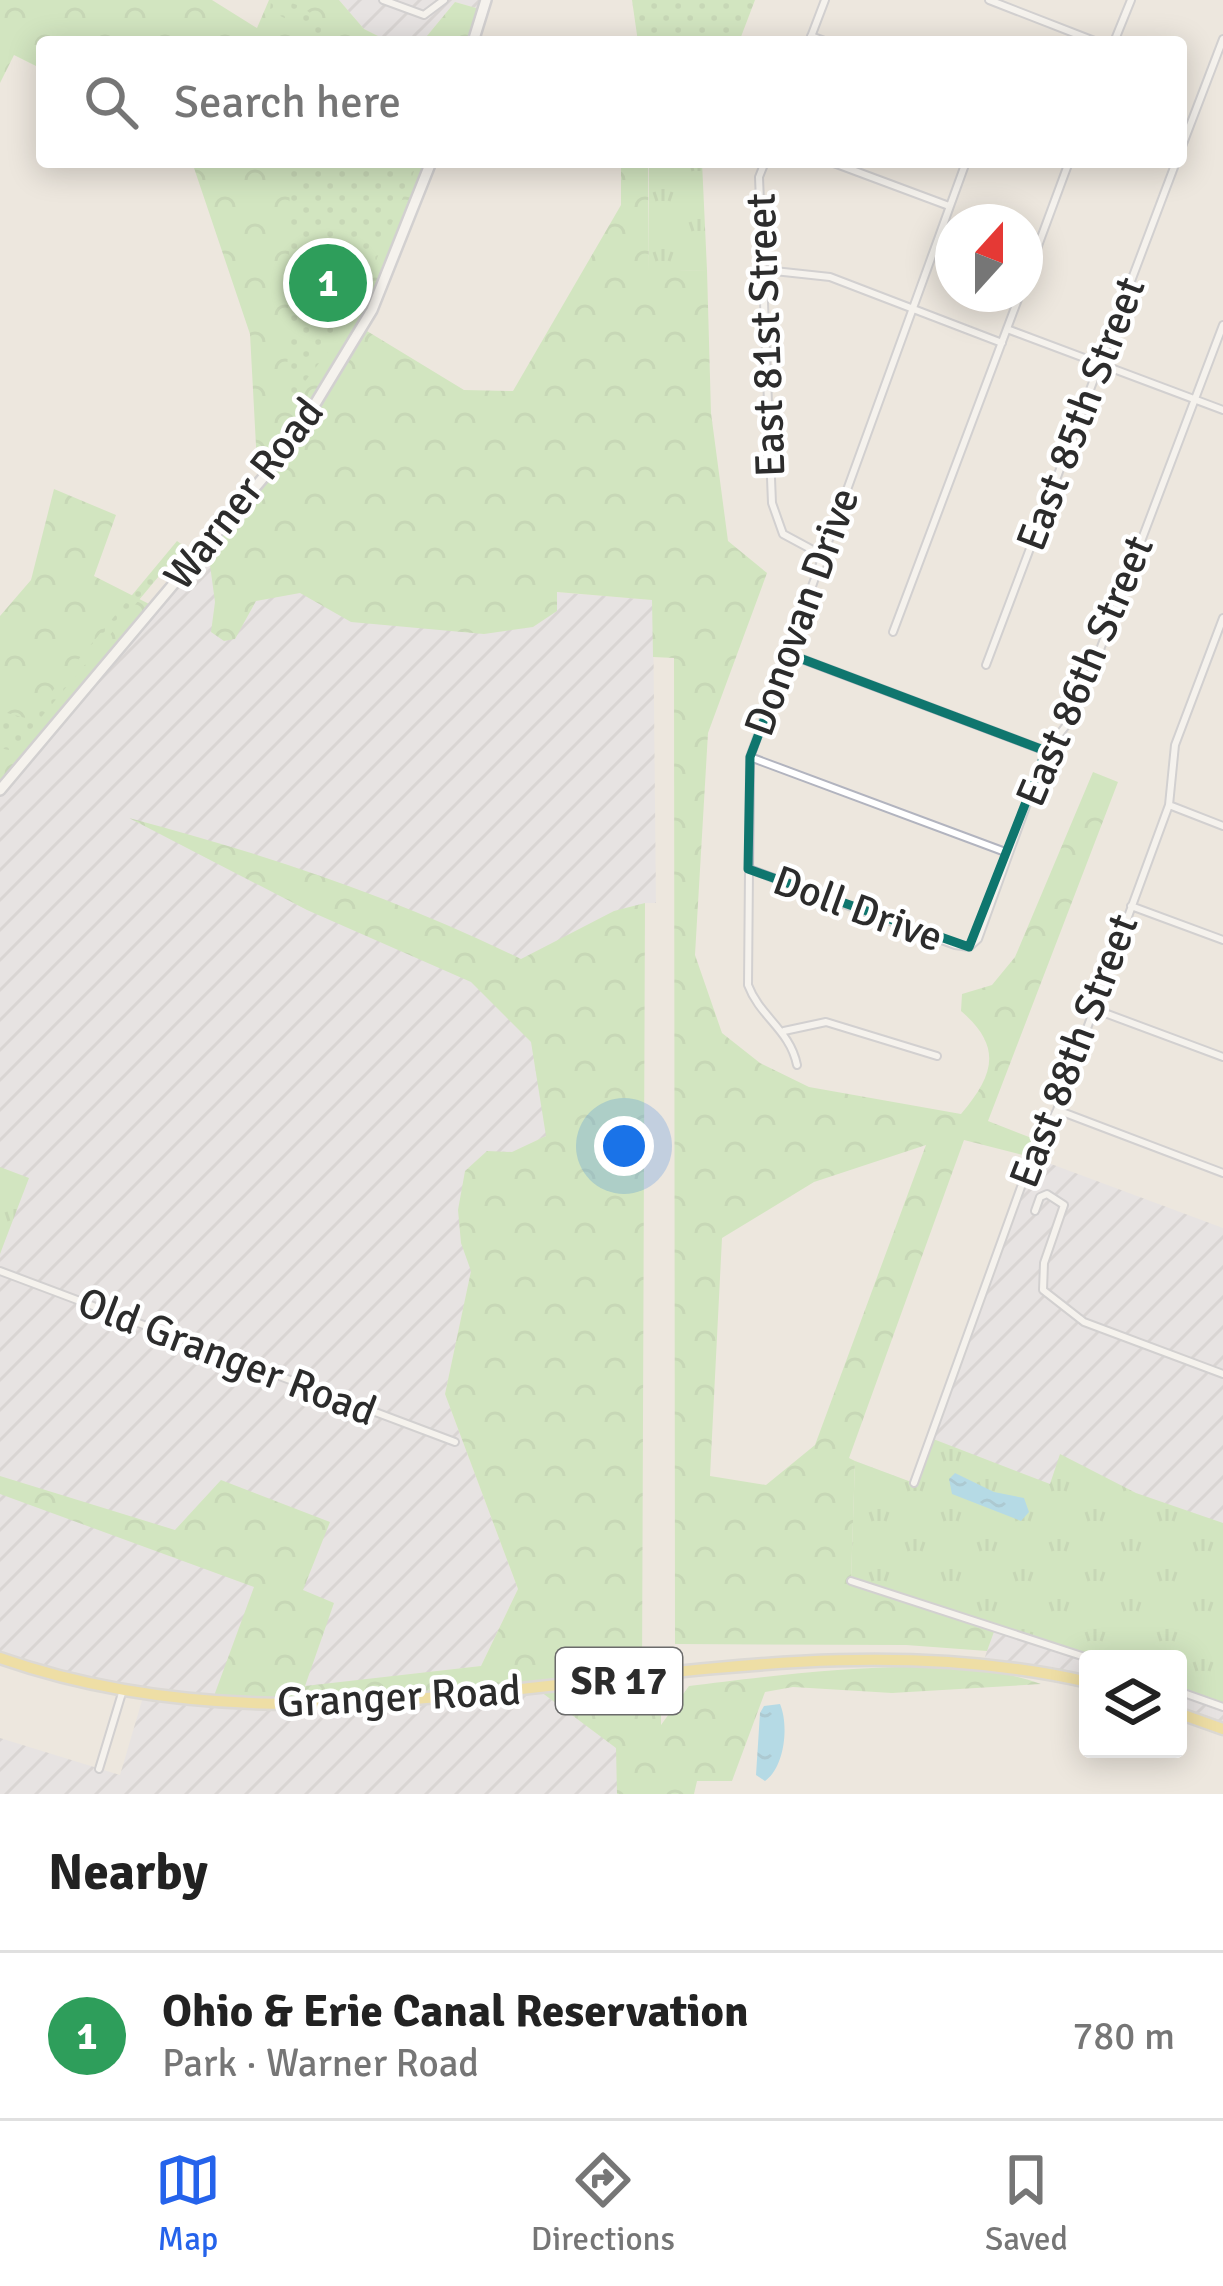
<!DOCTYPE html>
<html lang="en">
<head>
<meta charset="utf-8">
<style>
	:root { --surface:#fff; --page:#f2f2f2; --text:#222; --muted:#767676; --line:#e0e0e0; --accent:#2563eb }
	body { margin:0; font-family:Signika,sans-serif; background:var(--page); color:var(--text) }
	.controls { position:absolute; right:36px; bottom:36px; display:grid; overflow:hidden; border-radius:12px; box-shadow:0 6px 30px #0003 }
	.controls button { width:108px; height:108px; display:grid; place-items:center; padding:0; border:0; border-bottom:3px solid var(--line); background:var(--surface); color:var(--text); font:60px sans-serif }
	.compass { position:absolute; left:935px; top:204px; width:108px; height:108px; border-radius:50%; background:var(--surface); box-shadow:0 6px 30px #0003; rotate:21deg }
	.you { position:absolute; left:624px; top:1146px; width:42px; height:42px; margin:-30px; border:9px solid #fff; border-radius:50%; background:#1a73e8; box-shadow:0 0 0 18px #1a73e833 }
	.badge { display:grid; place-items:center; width:78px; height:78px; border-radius:50%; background:var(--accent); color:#fff; font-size:39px; font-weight:700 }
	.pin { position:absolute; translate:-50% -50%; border:6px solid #fff; box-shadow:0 3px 12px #0006 }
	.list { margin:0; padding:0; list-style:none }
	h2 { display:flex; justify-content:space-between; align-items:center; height:156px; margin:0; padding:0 48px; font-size:51px }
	h2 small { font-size:39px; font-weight:400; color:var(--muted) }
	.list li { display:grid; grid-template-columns:78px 1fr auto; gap:36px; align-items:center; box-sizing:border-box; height:168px; padding:0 48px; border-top:3px solid var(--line) }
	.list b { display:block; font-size:45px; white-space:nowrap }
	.list p { margin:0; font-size:39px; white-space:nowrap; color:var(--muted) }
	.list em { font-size:39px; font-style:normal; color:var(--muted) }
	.icon { flex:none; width:66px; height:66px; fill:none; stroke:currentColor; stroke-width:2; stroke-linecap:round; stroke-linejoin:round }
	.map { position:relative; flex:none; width:1223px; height:1794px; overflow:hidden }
	.search { position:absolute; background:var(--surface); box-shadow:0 6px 30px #0003; left:36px; right:36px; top:36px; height:132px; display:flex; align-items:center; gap:30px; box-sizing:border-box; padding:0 42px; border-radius:12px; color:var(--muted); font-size:45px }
	.sheet { height:324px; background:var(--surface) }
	nav { display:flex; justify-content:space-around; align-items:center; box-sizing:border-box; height:168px; border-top:3px solid var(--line); background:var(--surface); font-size:33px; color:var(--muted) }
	nav a { display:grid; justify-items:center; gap:6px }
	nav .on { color:var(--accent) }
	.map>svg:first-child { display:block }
	.industrial { fill:url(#industrial-furrows) }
	.grass { fill:url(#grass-tufts) }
	.forest { fill:url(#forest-crowns); fill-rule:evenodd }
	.park { fill:url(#park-dots) }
	.water { fill:url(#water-ripples) }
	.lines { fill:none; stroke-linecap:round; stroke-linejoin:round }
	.street-casing { stroke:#b2b4bf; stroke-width:10 }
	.secondary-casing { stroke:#b2b4bf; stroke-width:14 }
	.primary-casing { stroke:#c8c8c8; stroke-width:15 }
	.street { stroke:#fff; stroke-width:6 }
	.secondary { stroke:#fff; stroke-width:9 }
	.primary { stroke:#f0d260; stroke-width:10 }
	.marked { fill:none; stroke:#0f766e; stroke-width:9; stroke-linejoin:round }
	.labels { text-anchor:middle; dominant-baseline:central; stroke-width:9; stroke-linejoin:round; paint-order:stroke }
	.shield { fill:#fff; stroke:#6b6b6b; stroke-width:3 }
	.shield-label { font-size:39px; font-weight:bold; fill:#2c2c2c }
	.street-label { font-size:42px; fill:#2c2c2c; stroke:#fff }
</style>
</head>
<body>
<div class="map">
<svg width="1223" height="1794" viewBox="0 0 1223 1794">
	<defs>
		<pattern id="industrial-furrows" width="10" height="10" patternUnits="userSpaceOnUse" patternTransform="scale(3)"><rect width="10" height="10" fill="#e1dee6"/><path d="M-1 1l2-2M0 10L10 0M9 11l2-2" fill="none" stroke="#c1bfc5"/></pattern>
		<pattern id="grass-tufts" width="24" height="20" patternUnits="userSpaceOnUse" patternTransform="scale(3)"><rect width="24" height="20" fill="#b2e39b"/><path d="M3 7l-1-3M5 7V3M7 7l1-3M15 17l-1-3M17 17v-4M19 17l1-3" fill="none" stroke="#99c386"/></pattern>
		<pattern id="forest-crowns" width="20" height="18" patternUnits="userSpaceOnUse" patternTransform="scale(3)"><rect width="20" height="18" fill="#b2e39b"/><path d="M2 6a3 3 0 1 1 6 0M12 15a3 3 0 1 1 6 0" fill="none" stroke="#99c386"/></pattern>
		<pattern id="park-dots" width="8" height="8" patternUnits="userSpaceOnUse" patternTransform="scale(3)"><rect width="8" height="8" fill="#b2e39b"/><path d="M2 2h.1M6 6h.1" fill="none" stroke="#99c386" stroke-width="1.8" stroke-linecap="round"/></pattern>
		<pattern id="water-ripples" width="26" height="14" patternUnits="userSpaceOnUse" patternTransform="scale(3)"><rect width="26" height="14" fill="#72caee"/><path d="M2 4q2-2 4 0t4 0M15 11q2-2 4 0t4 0" fill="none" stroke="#5ea4c1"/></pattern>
	</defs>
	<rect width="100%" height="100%" fill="#ede7de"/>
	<path class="industrial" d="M 339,0 L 486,0 L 483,10 L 455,2 L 422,42 L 390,42 L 364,29 Z
		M 192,563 L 653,600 L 656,903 L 645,903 L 599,1110 L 495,1161 L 445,1394 L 518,1589 L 481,1666 L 305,1687 L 537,1689 L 617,1748 L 617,1794 L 0,1794 L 0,1738 L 120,1775 L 143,1697 L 0,1658 L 0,790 Z
		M 1035,1158 L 1223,1228 L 1223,1729 L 1178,1713 L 1178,1659 L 1088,1659 L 1088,1682 L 983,1663 L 994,1630 L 855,1461 L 913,1483 Z"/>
	<path class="grass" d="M 649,162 L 702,162 L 707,270 L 649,272 Z
		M 0,1167 L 29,1178 L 0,1254 Z
		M 928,1437 L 1050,1484 L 1060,1454 L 1136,1493 L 1223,1523 L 1223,1707 L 1178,1691 L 1178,1659 L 1091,1659 L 851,1581 L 855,1461 L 914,1483 Z"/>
	<path class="forest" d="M 0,0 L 212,0 L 257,28 L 269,0 L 339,0 L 364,29 L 390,42 L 42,42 L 42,69 L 14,55 L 0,83 Z
		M 455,2 L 483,10 L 473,42 L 422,42 Z
		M 192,162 L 431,162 L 362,328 L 464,390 L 513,391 L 621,205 L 621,162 L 648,162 L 649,271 L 707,270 L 711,413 L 728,541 L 767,573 L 708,733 L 695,955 L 722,1033 L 760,1063 L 809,1087 L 961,1114 C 994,1075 1003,1047 961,1011 L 962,994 L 992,985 L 1015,957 L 1093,772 L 1118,782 L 988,1121 L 1042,1142 L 1035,1158 L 964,1140 L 849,1458 L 855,1461 L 851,1581 L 995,1629 L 987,1651 L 906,1645 L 675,1644 L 674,658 L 653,657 L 652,600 L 557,592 L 557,611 L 533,627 L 484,634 L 351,622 L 300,593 L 256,601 L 235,639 L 224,641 L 211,632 L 215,602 L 210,565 L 192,563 L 258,483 L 250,334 ZM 926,1145 L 815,1445 L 766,1485 L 710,1476 L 722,1238 L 814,1182 Z
		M 54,489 L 116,515 L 94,576 L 155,607 L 0,790 L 0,616 L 31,580 Z
		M 129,818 C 265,854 394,897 521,959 L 614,911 L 645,903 L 642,1678 L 661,1677 L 661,1725 L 689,1686 C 784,1675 952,1650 1041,1684 L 892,1693 L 793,1687 L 765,1692 L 732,1781 L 697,1781 L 694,1794 L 617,1794 L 616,1748 L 537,1689 L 321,1706 L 211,1704 L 254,1587 L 0,1494 L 0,1476 L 175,1530 L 221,1480 L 330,1522 L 303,1590 L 334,1603 L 305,1686 L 481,1666 L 518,1589 L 445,1394 L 471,1271 L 461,1243 L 458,1210 L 465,1171 L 487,1151 L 512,1152 L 546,1136 L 531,1042 L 471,982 L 307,910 Z"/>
	<path class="park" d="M 271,0 C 304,0 318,19 338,42 L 294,42 L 299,25 L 270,11 Z
		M 632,0 L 755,0 L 739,42 L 638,42 Z
		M 290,162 L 418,162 L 349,324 L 287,405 Z
		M 177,541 L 184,546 L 13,751 L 0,748 L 0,711 L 29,719 Z"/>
	<path class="water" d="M 955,1473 L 994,1492 L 1024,1498 L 1029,1512 L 1021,1521 L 952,1494 L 949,1479 Z
		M 780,1704 C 789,1725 785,1767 765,1781 L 756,1775 L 760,1713 L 764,1706 Z"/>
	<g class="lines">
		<g class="street-casing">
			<path id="street" d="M 383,0 L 424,15 L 444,0
				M 989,0 L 1097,42
				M 811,36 L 827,42
				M 809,42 L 825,0
				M 1114,42 L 1131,0
				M 1181,149 L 1223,39
				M 765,162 L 759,177 L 772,503 L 783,534 L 822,555
				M 831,162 L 949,206
				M 765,270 L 830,277 L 1002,343
				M 1025,281 L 1069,162
				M 1007,329 L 1223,410
				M 893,632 L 1020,294
				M 789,654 L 1046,751
				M 986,665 L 1176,162
				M 750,757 L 1008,853
				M 1169,805 L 1223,826
				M 749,869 L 955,945 L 969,947 L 978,939 L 1046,751 L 1076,713 L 1223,325
				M 1131,906 L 1223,940
				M 1094,1009 L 1223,1057
				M 784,1031 L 826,1022 L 937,1056
				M 797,1065 C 790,1030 760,1017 748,985 L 750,757 L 966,162
				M 1057,1110 L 1223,1173
				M 1035,1211 L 1040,1197 L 1047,1194 L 1064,1205 L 1044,1263 L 1043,1290 L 1084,1322 L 1223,1374
				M 0,1271 L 455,1442
				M 914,1483 L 1021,1187 L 1057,1110 L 1169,805 L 1175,745 L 1223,618
				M 851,1581 L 1091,1659
				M 1178,1691 L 1223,1707
				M 99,1769 L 122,1693"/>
		</g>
		<g class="secondary-casing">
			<path id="secondary" d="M 473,42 L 486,0
				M 0,790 L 289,447 L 372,310 L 431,162"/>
		</g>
		<g class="primary-casing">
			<path id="primary" d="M 0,1658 C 362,1785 728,1599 1088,1682
				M 1178,1713 L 1223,1729"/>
		</g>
		<use href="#street" class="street"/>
		<use href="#secondary" class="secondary"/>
		<use href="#primary" class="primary"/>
	</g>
	<path d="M0 0H1223V1794H0ZM 789,654 L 1046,751 L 969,947 L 748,869 L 750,757 Z" fill="#ede7de" fill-opacity=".55" fill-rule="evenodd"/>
	<path class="marked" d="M 789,654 L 1046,751 L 969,947 L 748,869 L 750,757 Z"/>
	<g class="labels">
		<rect class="shield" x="556" y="1648" width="126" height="66" rx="9"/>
		<g class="shield-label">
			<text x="619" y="1681">SR 17</text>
		</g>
		<g class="street-label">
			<text transform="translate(766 335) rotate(-92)">East 81st Street</text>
			<text transform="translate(1081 414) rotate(-69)">East 85th Street</text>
			<text transform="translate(244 494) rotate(-52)">Warner Road</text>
			<text transform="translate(802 612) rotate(-70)">Donovan Drive</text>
			<text transform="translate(1085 671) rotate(-67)">East 86th Street</text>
			<text transform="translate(858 909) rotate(20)">Doll Drive</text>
			<text transform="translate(1074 1051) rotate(-69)">East 88th Street</text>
			<text transform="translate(227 1357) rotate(21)">Old Granger Road</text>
			<text transform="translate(399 1697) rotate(-3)">Granger Road</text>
		</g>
	</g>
</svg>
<div class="controls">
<button><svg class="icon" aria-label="layers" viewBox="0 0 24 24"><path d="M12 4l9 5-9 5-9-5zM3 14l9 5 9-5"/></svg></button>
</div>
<svg class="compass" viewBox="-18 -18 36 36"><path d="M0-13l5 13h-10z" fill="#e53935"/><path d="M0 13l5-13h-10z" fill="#767676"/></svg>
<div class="you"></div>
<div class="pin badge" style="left:328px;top:283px;background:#2e9e5b">1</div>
<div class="search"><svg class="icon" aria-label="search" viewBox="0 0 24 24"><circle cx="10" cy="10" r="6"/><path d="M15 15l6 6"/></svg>Search here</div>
</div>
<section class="sheet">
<h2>Nearby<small></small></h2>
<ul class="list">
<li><span class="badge" style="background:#2e9e5b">1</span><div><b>Ohio &amp; Erie Canal Reservation</b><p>Park · Warner Road</p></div><em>780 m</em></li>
</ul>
</section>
<nav>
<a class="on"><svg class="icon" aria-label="map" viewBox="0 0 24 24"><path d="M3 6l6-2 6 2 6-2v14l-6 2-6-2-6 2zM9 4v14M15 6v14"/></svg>Map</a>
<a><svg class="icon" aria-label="directions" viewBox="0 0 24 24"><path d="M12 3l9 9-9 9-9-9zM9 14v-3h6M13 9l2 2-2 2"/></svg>Directions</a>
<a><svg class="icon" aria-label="saved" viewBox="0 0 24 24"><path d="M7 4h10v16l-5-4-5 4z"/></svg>Saved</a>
</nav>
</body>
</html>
